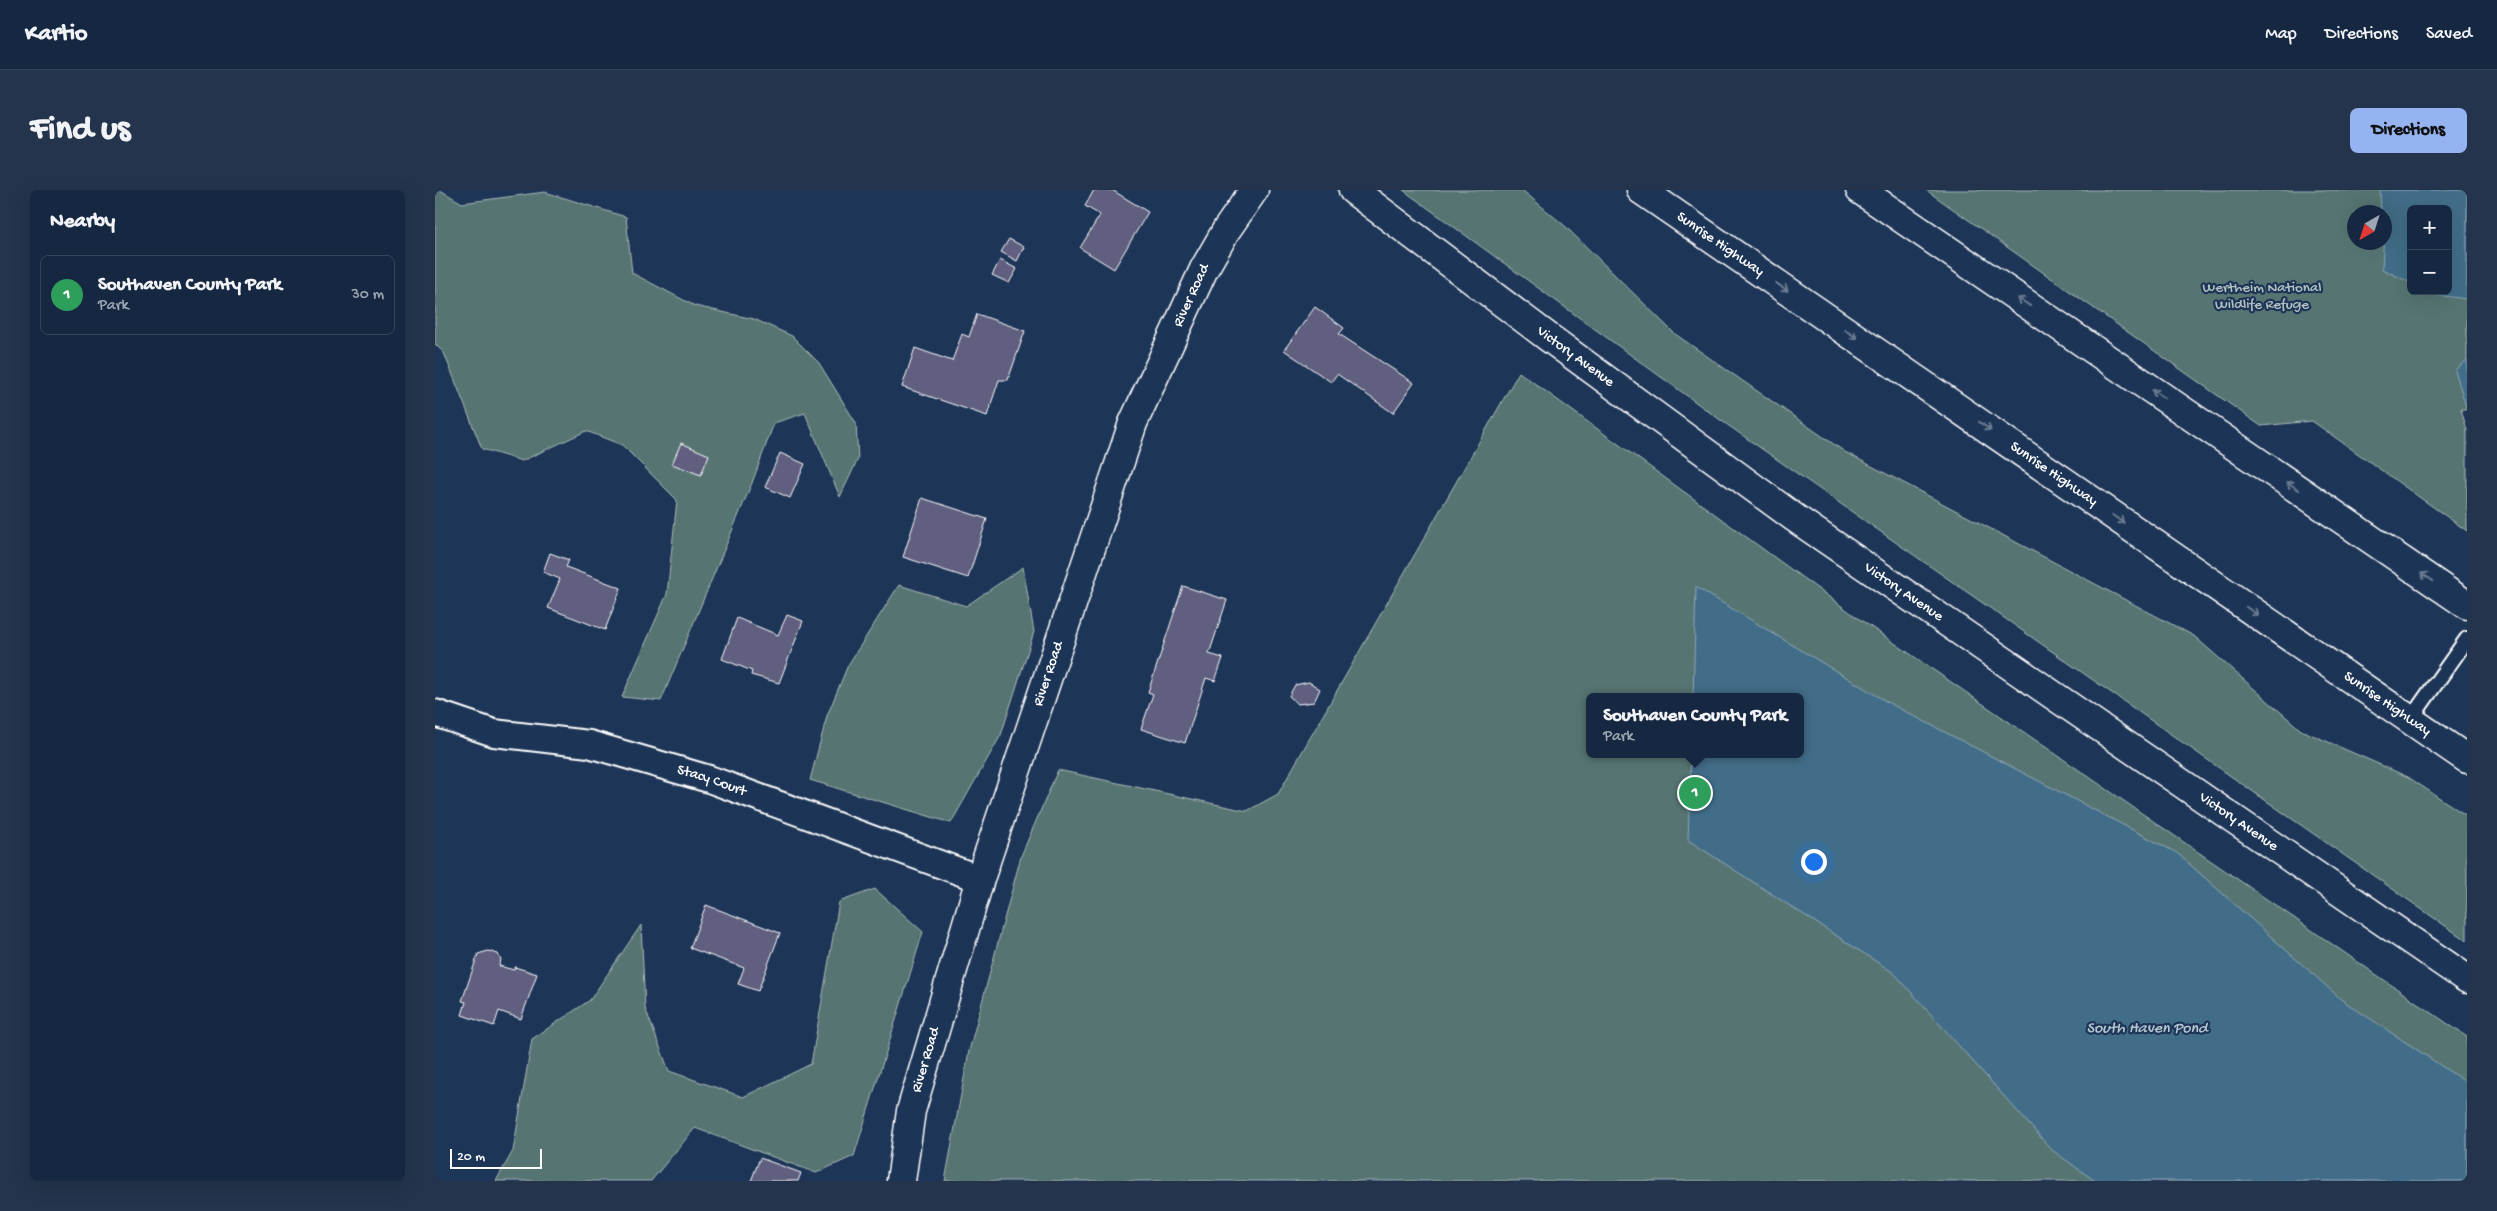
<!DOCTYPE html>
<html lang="en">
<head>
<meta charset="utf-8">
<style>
	:root { --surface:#162841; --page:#23344c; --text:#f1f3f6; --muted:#9ea6b1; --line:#35445a; --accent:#95b2f1 }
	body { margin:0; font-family:"Gochi Hand",sans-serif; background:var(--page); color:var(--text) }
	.controls { position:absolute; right:15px; top:15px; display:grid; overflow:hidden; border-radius:8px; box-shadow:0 5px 20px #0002 }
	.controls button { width:45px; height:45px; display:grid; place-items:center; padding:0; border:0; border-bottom:1px solid var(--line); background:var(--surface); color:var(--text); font:25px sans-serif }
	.compass { position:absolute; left:1912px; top:15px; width:45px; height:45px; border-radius:50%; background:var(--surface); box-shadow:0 5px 20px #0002; rotate:219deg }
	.scale { position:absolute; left:15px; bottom:12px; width:92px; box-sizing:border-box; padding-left:5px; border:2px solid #fff; border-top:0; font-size:14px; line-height:18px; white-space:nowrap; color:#fff; -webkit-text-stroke:4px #1d3557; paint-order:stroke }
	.you { position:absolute; left:1378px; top:671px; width:18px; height:18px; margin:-12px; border:4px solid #fff; border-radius:50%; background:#1a73e8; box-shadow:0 0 0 8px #1a73e833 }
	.badge { display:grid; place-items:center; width:32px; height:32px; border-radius:50%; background:var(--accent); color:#fff; font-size:16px; font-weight:700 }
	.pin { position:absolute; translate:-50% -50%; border:2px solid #fff; box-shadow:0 1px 5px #0006 }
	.popup { position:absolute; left:1151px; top:503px; width:218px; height:65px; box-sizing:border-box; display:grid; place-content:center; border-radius:8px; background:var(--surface); filter:drop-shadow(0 1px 4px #0005); font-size:16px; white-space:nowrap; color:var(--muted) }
	.popup b { font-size:19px; color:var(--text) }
	.popup::after { content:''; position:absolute; left:50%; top:100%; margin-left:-10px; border:10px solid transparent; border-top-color:var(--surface) }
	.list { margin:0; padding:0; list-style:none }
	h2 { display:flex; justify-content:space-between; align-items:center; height:65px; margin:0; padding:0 20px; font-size:21px }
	h2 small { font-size:16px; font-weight:400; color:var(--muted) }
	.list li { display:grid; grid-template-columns:32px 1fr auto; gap:15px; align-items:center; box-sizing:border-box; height:80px; margin:0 10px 10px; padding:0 10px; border:1px solid var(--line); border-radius:8px }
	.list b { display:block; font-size:19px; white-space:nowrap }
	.list p { margin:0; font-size:16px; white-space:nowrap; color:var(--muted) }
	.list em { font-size:16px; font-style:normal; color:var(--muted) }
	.map { position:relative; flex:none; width:2032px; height:991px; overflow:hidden; border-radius:8px }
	header { display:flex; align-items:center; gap:30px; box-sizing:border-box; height:70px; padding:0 25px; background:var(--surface); border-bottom:1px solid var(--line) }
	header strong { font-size:24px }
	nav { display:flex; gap:28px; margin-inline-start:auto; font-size:18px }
	.intro { display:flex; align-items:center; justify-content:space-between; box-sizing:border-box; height:120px; padding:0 30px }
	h1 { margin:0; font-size:35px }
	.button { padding:12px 22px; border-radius:8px; background:var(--accent); color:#111; font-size:18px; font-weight:700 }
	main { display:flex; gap:30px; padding:0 30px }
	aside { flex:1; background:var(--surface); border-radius:8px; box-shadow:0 5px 20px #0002 }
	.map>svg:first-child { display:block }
	.green { fill:#577472; stroke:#abbab8; fill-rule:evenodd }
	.water { fill:#426d88; stroke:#8ea7b8 }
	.building { fill:#605f80; stroke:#fff }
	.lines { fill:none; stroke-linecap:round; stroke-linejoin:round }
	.lane-casing { stroke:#fff; stroke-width:18 }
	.street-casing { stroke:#fff; stroke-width:30 }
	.secondary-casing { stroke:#fff; stroke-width:31 }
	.highway-casing { stroke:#fff; stroke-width:31 }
	.lane { stroke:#1d3557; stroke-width:14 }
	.street { stroke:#1d3557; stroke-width:26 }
	.secondary { stroke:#1d3557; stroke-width:28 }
	.highway { stroke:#1d3557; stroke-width:28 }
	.oneway { stroke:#6c7c92 }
	.labels { text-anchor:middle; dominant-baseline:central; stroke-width:4.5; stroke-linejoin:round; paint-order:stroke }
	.street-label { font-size:15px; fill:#fff; stroke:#1d3557 }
	.park-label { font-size:15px; fill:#b3c0c0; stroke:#1d3557 }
	.water-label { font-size:16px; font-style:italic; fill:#b3c5cf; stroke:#1d3557 }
</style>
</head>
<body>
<header>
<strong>Kartio</strong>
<nav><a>Map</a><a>Directions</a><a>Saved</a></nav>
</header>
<div class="intro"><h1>Find us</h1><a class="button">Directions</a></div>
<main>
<aside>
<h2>Nearby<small></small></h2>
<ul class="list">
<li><span class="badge" style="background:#2e9e5b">1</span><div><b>Southaven County Park</b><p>Park</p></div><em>30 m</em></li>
</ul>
</aside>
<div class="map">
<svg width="2032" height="991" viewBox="0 0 2032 991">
	<rect width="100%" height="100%" fill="#1d3557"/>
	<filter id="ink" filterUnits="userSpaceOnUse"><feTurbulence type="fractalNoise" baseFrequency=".02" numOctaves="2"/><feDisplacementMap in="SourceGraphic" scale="10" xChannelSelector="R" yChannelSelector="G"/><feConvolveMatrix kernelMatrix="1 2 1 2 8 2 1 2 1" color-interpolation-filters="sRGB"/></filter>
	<g filter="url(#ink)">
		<path class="green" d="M 0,0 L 5,0 L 27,13 L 110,2 L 191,27 L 197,83 L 260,116 L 319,129 L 357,146 L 384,173 L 421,233 L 423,269 L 405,307 L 370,223 L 339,233 L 317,293 L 226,511 L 187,507 L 232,404 L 242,310 L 187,255 L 151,241 L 87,271 L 47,259 L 9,163 L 0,154 Z
			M 968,0 L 1087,0 L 1130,36 L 1240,144 L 1410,262 L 1759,446 L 1866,540 L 1973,587 L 2032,626 L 2032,751 L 1284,229 Z
			M 1491,0 L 2032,0 L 2032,219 L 2026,219 L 2032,240 L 2032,341 L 1877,231 L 1826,236 ZM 1976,19 L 2013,19 L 2013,101 L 1976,101 ZM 1920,22 L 1950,22 L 1950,52 L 1920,52 Z
			M 1084,182 L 1423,428 L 2032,847 L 2032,991 L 510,991 L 534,861 L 586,666 L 623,580 L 812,621 L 843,604 ZM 1155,507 L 1365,507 L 1365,564 L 1155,564 Z
			M 588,377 L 599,442 L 566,545 L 516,633 L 375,590 L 392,526 L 413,475 L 464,395 L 531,416 Z
			M 440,699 L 488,742 L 419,966 L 381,983 L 260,938 L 216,991 L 61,991 L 78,961 L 97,849 L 155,810 L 206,735 L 210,818 L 234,881 L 308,907 L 376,874 L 404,712 Z"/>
		<path class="water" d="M 1945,0 L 2032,0 L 2032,109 L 2001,105 L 1994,101 L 2013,101 L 2013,19 L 1976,19 L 1976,93 L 1947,79 L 1950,22 L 1946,22 Z
			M 2032,170 L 2032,220 L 2020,180 Z
			M 1261,397 L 1454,513 L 1742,663 L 1907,810 L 2032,893 L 2032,991 L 1660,991 L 1617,960 L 1459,783 L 1253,650 L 1256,564 L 1365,564 L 1365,507 L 1258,507 Z"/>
		<path class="building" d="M 659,0 L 677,0 L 713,22 L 679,79 L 645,58 L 665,25 L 650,16 Z
			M 574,49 L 589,57 L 582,71 L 566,62 Z
			M 565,70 L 582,79 L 574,93 L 557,85 Z
			M 880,117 L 909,138 L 904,144 L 979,193 L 958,223 L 902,184 L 896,192 L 849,160 Z
			M 542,124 L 590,141 L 573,190 L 564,190 L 552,226 L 467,197 L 480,158 L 517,171 L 527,144 L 534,147 Z
			M 246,253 L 274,265 L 266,285 L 237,274 Z
			M 345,263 L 370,274 L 355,308 L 330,297 Z
			M 487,308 L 552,329 L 533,388 L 468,367 Z
			M 115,363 L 134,370 L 131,377 L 186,398 L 170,440 L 113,418 L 125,389 L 108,382 Z
			M 748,396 L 792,410 L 774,464 L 788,468 L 780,491 L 771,488 L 750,553 L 706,539 L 718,504 L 713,502 Z
			M 352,425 L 368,431 L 344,493 L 316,485 L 317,481 L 287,469 L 302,428 L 343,445 Z
			M 874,492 L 885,499 L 879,512 L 863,514 L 854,506 L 860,495 Z
			M 271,715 L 345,743 L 323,801 L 303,794 L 309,778 L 255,758 Z
			M 53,761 L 63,764 L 66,770 L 64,776 L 79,780 L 80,777 L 102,784 L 86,829 L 64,821 L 59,836 L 27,825 L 31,812 L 27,811 L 43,764 Z
			M 325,968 L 366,983 L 363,991 L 316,991 Z"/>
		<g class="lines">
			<g class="lane-casing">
				<path id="lane" d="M 1975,530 L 2032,449"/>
			</g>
			<g class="street-casing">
				<g id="street">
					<path id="s1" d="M 0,523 L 59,543 L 154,554 L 274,589 L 545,689"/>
				</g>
			</g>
			<g class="secondary-casing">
				<g id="secondary">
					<path id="s2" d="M 918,0 L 1113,147 L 1360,328 L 2032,789"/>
					<path id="s3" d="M 466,991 L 476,921 L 545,689 L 698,233 L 769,79 L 792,39 L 819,0"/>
				</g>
			</g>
			<g class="highway-casing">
				<g id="highway">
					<path id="s4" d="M 1206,0 L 2032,569"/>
					<path d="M 1425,0 L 2032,415"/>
				</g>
			</g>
			<use href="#lane" class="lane"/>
			<use href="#street" class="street"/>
			<use href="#secondary" class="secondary"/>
			<use href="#highway" class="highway"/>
		</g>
		<defs><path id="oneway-shaft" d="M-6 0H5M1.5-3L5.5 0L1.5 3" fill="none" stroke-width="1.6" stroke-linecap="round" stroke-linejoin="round" transform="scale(1.25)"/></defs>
		<g class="oneway">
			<use href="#oneway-shaft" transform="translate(1347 97) rotate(34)"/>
			<use href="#oneway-shaft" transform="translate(1589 112) rotate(-146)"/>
			<use href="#oneway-shaft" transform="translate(1416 144) rotate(35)"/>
			<use href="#oneway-shaft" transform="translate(1723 204) rotate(-146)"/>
			<use href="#oneway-shaft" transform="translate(1550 236) rotate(35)"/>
			<use href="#oneway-shaft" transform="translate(1858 296) rotate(-146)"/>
			<use href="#oneway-shaft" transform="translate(1683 329) rotate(35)"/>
			<use href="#oneway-shaft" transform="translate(1992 387) rotate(-146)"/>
			<use href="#oneway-shaft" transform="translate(1817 421) rotate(35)"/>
		</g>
	</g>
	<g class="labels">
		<g class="street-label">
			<text stroke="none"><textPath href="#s4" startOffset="96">Sunrise Highway</textPath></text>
			<text stroke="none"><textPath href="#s3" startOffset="934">River Road</textPath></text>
			<text stroke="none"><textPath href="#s2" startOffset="278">Victory Avenue</textPath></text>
			<text stroke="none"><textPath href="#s4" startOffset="501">Sunrise Highway</textPath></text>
			<text stroke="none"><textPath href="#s2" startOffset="682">Victory Avenue</textPath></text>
			<text stroke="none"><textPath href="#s3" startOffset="529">River Road</textPath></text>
			<text stroke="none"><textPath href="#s4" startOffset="906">Sunrise Highway</textPath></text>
			<text stroke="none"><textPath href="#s1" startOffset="286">Stacy Court</textPath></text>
			<text stroke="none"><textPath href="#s2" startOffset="1088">Victory Avenue</textPath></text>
			<text stroke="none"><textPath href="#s3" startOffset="124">River Road</textPath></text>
		</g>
		<g class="park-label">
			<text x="1827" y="98">Wertheim National<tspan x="1827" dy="17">Wildlife Refuge</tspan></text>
		</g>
		<g class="water-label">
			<text x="1712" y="839">South Haven Pond</text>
		</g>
	</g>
</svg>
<div class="controls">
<button>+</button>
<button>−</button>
</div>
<svg class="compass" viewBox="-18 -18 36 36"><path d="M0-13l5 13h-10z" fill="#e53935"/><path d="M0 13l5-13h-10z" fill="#9ea6b1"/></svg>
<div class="scale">20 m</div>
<div class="you"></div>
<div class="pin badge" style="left:1260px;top:603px;background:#2e9e5b">1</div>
<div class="popup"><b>Southaven County Park</b>Park</div>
</div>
</main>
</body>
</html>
